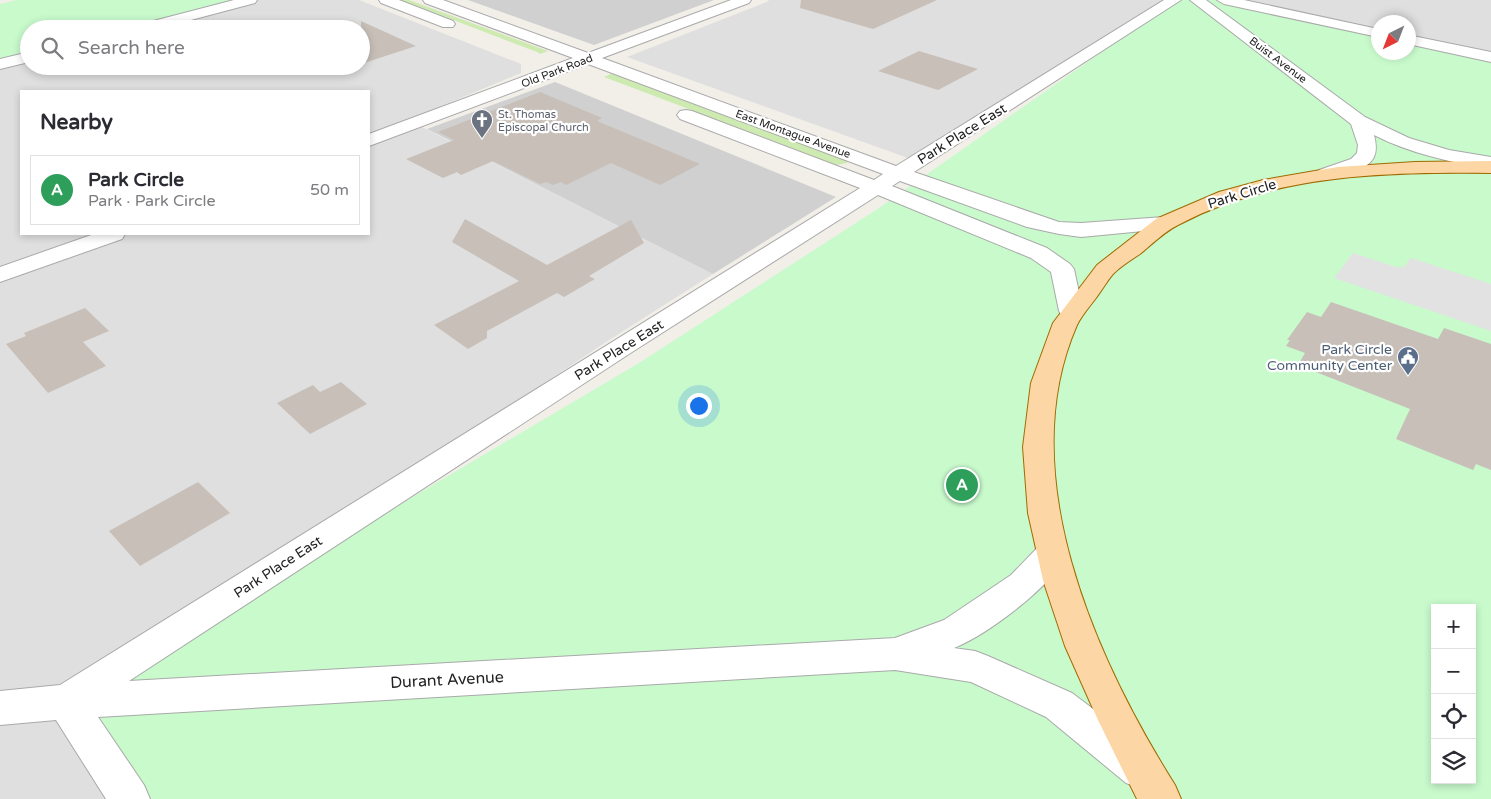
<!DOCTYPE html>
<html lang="en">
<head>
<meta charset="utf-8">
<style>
	:root { --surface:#fff; --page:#f2f2f3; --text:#2b2b33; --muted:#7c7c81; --line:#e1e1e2; --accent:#2563eb }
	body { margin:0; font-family:"Varela Round",sans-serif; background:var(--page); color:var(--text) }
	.controls { position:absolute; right:15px; bottom:15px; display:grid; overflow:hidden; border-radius:0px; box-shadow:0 2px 8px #0003 }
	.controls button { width:45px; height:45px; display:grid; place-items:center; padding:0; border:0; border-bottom:1px solid var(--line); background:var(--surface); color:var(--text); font:25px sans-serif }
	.compass { position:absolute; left:1371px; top:15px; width:45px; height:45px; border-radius:50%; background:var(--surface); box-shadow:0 2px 8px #0003; rotate:222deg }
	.you { position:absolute; left:698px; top:405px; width:18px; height:18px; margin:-12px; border:4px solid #fff; border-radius:50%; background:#1a73e8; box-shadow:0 0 0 8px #1a73e833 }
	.badge { display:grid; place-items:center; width:32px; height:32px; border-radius:50%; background:var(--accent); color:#fff; font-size:16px; font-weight:700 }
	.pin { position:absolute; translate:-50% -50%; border:2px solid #fff; box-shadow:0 1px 5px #0006 }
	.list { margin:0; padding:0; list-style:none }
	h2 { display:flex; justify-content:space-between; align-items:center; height:65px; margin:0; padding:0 20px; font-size:21px }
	h2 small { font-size:16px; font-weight:400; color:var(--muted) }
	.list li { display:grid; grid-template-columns:32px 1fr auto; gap:15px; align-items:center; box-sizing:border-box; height:70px; margin:0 10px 10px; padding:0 10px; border:1px solid var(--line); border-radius:0px }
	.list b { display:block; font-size:19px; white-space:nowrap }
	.list p { margin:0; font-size:16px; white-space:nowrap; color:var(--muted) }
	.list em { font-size:16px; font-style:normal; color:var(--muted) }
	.icon { flex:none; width:28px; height:28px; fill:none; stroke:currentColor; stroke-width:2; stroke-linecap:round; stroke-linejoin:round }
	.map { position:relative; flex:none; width:1491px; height:799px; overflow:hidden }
	.search { position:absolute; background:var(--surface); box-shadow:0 2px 8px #0003; left:20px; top:20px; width:350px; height:55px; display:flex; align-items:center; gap:12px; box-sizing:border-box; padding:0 18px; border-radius:28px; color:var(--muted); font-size:19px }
	.panel { position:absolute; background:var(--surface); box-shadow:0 2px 8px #0003; left:20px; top:90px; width:350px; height:145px; border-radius:0px }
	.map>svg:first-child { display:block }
	.residential { fill:#e0dfdf; fill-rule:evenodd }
	.religious { fill:#d0d0d0 }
	.grass { fill:#cdebb0 }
	.park { fill:#c8facc; fill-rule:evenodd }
	.parking { fill:#e2e2e2 }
	.building { fill:#c7bfb8 }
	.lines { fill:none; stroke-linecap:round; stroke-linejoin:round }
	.minor-casing { stroke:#a9a9a9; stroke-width:2 }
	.major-casing { stroke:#a06b00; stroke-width:2 }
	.minor { fill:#fff; fill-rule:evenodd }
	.major { fill:#fcd6a4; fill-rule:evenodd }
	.labels { text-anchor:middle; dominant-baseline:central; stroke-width:4.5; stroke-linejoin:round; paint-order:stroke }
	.far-street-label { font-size:11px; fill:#222; stroke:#fff }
	.far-worship-label { font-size:11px; fill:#5b616d; stroke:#fff; text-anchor:start }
	.street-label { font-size:14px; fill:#222; stroke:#fff }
	.service-label { font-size:14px; fill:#4e5e75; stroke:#fff; text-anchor:end }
	.near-street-label { font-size:16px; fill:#222; stroke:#fff }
</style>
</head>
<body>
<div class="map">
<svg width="1491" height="799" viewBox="0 0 1491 799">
	<rect width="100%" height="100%" fill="#f2efe9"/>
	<path class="residential" d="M 250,0 L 359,0 L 521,64 L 521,73 L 408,120 L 713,274 L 606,342 L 66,702 L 129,799 L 0,799 L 0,64 L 29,57 L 29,66 L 361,66 L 361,29 L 139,29 ZM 21,91 L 369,91 L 369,234 L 21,234 Z
		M 768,0 L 1174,0 L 919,162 L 627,57 L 769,1 Z
		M 1224,0 L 1491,0 L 1491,57 L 1409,39 L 1408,22 L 1378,22 L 1378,33 Z"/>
	<path class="religious" d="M 468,0 L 714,0 L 594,45 Z
		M 555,82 L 836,197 L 713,274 L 427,129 Z"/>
	<path class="grass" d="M 401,0 L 409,0 L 548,51 L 540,54 L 537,52 Z
		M 613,73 L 672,92 L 849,159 L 847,163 L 837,165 L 831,163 L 604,77 Z"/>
	<path class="park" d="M 17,0 L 250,0 L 139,29 L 29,29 L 29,57 L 0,64 L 0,4 Z
		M 1176,0 L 1224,0 L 1378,33 L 1378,52 L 1408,52 L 1409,40 L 1491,57 L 1491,799 L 129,799 L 66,702 L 639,363 L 876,210 ZM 1435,608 L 1472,608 L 1472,780 L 1435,780 Z"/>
	<path class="parking" d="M 1353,253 L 1396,267 L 1404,267 L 1411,258 L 1491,284 L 1491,331 L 1334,278 Z"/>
	<path class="building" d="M 801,0 L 937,0 L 873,29 L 800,8 Z
		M 361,21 L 416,46 L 361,64 Z
		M 919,51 L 978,69 L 938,90 L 878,71 Z
		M 540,92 L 602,118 L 597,121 L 700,164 L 660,185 L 611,163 L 566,185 L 561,182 L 553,185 L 546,182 L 540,184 L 493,161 L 461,175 L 457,172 L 443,178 L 406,159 L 454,140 L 438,132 Z
		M 465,219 L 547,265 L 631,220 L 644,243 L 589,276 L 595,279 L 564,297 L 557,293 L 487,331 L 487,338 L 468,349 L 434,325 L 519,281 L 452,242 Z
		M 1331,302 L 1438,339 L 1444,328 L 1491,344 L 1491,470 L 1476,464 L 1473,470 L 1396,439 L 1410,409 L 1298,365 L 1305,353 L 1286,346 L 1290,340 L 1287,340 L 1307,312 L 1321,317 Z
		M 85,308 L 109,331 L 83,342 L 106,366 L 48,393 L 6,344 L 26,336 L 24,333 Z
		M 341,382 L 367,404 L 310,434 L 277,403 L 313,385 L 320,392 Z
		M 198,482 L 230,513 L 140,566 L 109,531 Z"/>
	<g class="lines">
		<g class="minor-casing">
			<path id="minor" d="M 234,0 L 257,0 L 255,3 L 157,29 L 132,29 L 134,26 Z
				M 379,0 L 399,0 L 453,21 L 455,24 L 453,27 L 443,27 L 381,3 Z
				M 423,0 L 443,0 L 588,53 L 731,0 L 751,0 L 749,3 L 602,58 L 896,166 L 1164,0 L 1181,0 L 914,172 L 1059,222 L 1081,223 L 1164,217 L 1172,218 L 1175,223 L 1172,228 L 1164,229 L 1081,237 L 1059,234 L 1027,227 L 900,181 L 892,186 L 1047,248 L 1070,264 L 1074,269 L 1083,311 L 1080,316 L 1071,318 L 1062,316 L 1059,311 L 1051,272 L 1031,258 L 878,195 L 629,354 L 129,681 L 895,638 L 944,620 L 1011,575 L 1040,545 L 1052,541 L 1064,545 L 1068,554 C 1051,587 988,634 954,648 L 975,651 L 988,656 L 1072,693 L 1154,755 L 1160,769 L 1154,783 L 1140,788 L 1126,783 L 1046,717 L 971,682 L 895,670 L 98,717 L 144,785 L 150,799 L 106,799 L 56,720 L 0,725 L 0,691 L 60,685 L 860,188 L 680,119 L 677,115 L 680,111 L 686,110 L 692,111 L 874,180 L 883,174 L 588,64 L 369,146 L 369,134 L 573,58 L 425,3 Z
				M 1190,0 L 1206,0 L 1365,117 L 1409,138 L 1449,150 L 1491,157 L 1491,169 C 1451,162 1411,154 1374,135 C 1381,161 1368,167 1346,174 C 1337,177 1329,181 1319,178 L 1316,174 L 1319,170 L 1351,159 L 1357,153 L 1358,145 L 1351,124 Z
				M 1217,0 L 1244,0 L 1378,29 L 1378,37 L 1224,4 Z
				M 1408,35 L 1491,52 L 1491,62 L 1408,44 Z
				M 29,52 L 29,62 L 0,69 L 0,59 Z
				M 94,234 L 125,234 L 122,239 L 0,282 L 0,267 Z"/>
		</g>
		<g class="major-casing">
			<path id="major" d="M 1491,161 L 1491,173 C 1385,172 1274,174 1178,225 C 1164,232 1152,244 1140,254 C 1131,260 1121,266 1113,274 C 1107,281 1102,290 1096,298 C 1090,306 1082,315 1077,325 C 1012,473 1095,658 1175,785 L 1181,799 L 1137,799 L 1098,720 L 1065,646 L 1043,580 L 1028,513 L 1023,447 L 1031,383 L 1053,323 L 1097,265 L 1156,219 L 1219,192 L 1263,180 L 1338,167 L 1415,162 Z"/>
		</g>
		<use href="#minor" class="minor"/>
		<use href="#major" class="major"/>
	</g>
	<defs>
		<g id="church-pin" transform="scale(1.125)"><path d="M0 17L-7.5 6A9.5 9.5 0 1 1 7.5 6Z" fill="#6b7280" stroke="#fff"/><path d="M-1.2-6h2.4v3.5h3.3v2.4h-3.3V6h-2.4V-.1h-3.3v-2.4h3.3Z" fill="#fff"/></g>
		<g id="civic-pin" transform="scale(1.125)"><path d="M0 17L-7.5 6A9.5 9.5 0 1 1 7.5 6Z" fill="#5c6f8a" stroke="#fff"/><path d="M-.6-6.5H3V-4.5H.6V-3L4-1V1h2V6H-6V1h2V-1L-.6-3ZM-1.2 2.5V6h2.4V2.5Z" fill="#fff"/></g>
	</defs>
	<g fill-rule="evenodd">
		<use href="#church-pin" x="482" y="120"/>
		<use href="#civic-pin" x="1408" y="357"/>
	</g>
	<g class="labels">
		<g class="far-street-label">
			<text transform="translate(1278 60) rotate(37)">Buist Avenue</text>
			<text transform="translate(557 71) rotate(-21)">Old Park Road</text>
			<text transform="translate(793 134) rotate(20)">East Montague Avenue</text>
		</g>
		<g class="far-worship-label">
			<text x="498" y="114">St. Thomas<tspan x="498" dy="13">Episcopal Church</tspan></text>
		</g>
		<g class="street-label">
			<text transform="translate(962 134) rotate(-32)">Park Place East</text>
			<text transform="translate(1242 194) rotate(-17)">Park Circle</text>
			<text transform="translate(619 350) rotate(-32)">Park Place East</text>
			<text transform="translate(278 567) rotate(-33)">Park Place East</text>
		</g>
		<g class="service-label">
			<text x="1392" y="349">Park Circle<tspan x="1392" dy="16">Community Center</tspan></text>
		</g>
		<g class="near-street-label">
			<text transform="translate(447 680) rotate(-3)">Durant Avenue</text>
		</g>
	</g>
</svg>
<div class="controls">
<button>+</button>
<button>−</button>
<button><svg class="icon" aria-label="locate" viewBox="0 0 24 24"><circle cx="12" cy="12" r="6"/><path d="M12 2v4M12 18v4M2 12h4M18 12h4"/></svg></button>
<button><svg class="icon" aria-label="layers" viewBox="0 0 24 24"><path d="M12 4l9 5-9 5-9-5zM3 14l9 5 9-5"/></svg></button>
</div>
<svg class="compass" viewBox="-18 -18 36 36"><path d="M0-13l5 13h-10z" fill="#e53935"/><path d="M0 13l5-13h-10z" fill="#7c7c81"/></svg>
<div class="you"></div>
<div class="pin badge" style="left:962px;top:485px;background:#2e9e5b">A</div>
<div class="search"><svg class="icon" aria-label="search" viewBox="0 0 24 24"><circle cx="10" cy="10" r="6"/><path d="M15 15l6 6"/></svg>Search here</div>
<section class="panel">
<h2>Nearby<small></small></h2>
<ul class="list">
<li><span class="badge" style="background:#2e9e5b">A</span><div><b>Park Circle</b><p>Park · Park Circle</p></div><em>50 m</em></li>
</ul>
</section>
</div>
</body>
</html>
